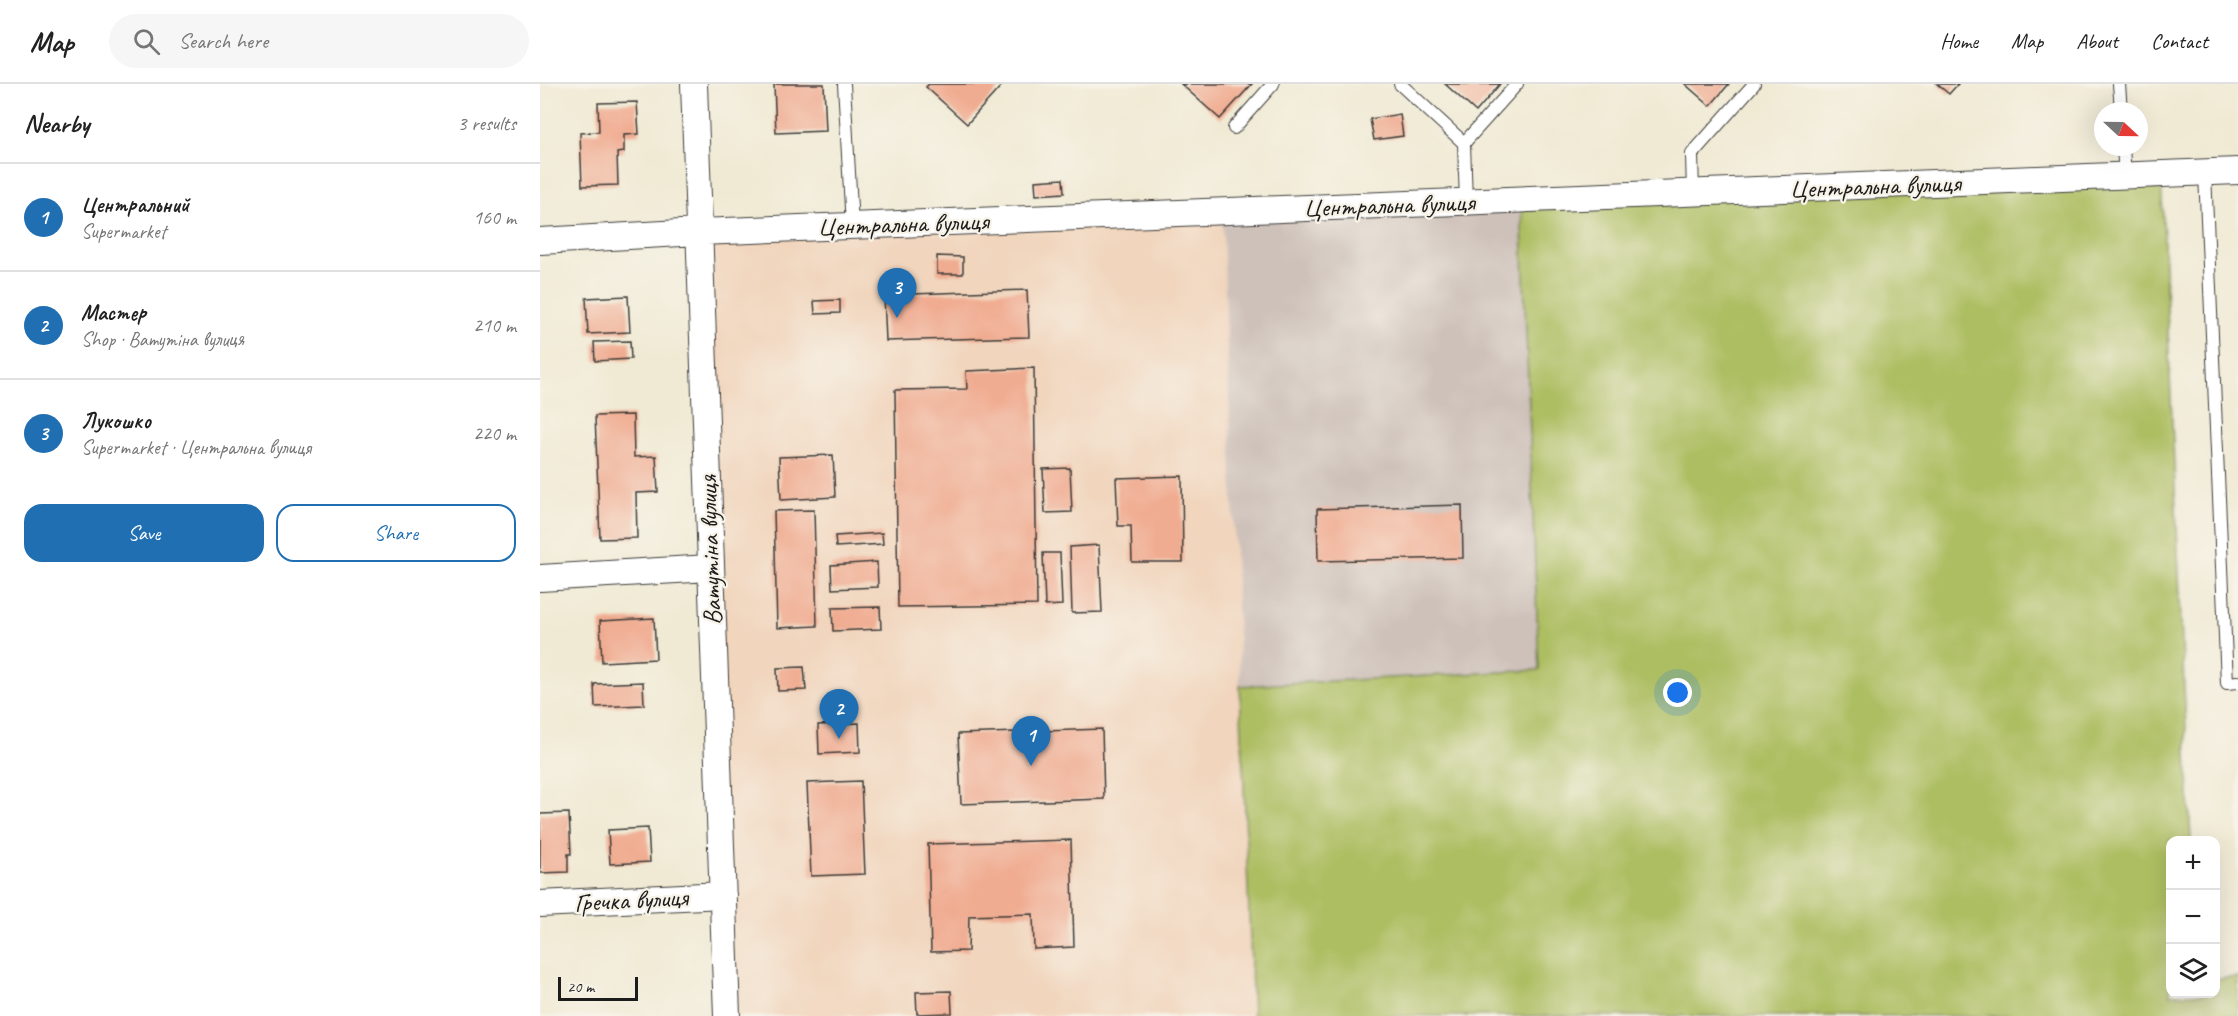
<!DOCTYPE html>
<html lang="en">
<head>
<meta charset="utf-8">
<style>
	:root { --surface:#fff; --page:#f6f6f6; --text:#222; --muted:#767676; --line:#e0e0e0; --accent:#1f6fb2 }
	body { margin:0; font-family:Caveat,sans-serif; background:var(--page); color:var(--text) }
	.controls { position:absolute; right:18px; bottom:18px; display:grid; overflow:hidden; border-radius:12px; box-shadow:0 6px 24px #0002 }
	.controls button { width:54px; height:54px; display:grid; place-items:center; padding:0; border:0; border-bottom:2px solid var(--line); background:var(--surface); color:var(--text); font:30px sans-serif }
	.compass { position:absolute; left:1554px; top:18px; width:54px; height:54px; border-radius:50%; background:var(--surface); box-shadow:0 6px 24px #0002; rotate:112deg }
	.scale { position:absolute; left:18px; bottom:15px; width:80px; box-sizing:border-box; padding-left:6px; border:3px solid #1c1c1c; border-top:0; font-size:16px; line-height:21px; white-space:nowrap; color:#1c1c1c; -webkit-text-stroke:4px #f7f3e8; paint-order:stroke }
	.you { position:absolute; left:1138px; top:609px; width:21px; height:21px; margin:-15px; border:4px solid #fff; border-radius:50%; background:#1a73e8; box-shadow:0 0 0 9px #1a73e833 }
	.badge { display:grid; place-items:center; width:39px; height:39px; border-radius:50%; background:var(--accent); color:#fff; font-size:20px; font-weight:700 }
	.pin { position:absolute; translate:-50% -50px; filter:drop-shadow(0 2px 3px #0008) }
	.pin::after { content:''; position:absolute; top:32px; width:21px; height:18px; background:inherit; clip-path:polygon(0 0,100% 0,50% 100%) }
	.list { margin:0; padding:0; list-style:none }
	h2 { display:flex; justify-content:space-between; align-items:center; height:78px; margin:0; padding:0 24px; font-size:26px }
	h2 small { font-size:20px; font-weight:400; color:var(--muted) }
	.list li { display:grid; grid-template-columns:39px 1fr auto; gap:18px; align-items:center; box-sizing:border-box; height:108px; padding:0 24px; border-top:2px solid var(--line) }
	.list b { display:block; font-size:22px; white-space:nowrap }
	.list p { margin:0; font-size:20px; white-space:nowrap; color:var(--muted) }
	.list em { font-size:20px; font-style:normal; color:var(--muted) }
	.actions { display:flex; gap:12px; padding:18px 24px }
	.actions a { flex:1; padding:14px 0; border:2px solid var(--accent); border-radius:18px; text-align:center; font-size:21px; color:var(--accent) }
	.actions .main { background:var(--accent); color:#fff }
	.icon { flex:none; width:33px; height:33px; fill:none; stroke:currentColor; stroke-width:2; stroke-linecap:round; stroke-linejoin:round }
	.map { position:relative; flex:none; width:1698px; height:932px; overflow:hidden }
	header { display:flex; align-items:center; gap:36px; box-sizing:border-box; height:84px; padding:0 30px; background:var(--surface); border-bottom:2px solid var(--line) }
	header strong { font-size:28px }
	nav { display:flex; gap:33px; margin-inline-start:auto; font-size:21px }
	.search { width:420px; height:54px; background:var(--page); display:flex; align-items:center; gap:15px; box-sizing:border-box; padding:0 21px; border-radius:33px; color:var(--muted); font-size:22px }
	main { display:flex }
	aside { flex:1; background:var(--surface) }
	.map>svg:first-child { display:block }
	.built { fill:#f1d5bd }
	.industrial { fill:#cec1ba }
	.green { fill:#adbe62; stroke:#646d3f; stroke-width:1.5 }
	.building { fill:#f0ac91 }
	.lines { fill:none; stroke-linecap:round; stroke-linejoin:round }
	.lane-casing { stroke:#3c3b38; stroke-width:14 }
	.street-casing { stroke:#3c3b38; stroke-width:28 }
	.lane { stroke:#fff; stroke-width:12 }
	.street { stroke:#fff; stroke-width:26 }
	.labels { text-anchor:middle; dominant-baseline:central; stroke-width:4.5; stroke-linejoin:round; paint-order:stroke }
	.street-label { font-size:26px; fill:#1c1c1c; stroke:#f7f3e8 }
</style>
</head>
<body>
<header>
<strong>Map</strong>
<div class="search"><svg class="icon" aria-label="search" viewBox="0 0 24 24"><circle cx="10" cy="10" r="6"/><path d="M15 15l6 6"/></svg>Search here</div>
<nav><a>Home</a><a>Map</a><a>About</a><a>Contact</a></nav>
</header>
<main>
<aside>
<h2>Nearby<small>3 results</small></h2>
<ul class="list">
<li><span class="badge">1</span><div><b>Центральний</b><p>Supermarket</p></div><em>160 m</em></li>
<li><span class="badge">2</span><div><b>Мастер</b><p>Shop · Ватутіна вулиця</p></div><em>210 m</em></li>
<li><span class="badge">3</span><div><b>Лукошко</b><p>Supermarket · Центральна вулиця</p></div><em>220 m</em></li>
</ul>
<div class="actions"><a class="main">Save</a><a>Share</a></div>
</aside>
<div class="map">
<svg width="1698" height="932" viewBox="0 0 1698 932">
	<rect width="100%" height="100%" fill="#f7f3e8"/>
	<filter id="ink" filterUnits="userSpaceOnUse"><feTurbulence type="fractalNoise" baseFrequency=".0167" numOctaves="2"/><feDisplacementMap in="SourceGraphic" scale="12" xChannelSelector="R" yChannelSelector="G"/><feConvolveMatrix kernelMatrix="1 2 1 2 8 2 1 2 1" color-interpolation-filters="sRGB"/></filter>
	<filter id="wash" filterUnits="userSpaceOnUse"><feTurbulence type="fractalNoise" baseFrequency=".008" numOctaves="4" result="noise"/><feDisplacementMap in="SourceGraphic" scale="24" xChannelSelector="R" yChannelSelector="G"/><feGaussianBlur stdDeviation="1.35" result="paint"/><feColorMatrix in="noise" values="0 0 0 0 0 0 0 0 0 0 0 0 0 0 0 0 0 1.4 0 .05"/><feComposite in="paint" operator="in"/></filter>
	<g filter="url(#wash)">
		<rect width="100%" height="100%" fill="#f0ead4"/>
		<path class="built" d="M 682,128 L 713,932 L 187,932 L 159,148 Z"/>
		<path class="industrial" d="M 981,116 L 999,587 L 700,602 L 682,128 Z"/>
		<path class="green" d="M 1621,90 L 1651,756 L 1630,756 L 1630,910 L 1676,910 L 1676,895 L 1698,893 L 1698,932 L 713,932 L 700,602 L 999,586 L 981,116 Z"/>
		<g id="blocks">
			<path class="building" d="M 234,0 L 284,0 L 286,47 L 236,49 Z
				M 389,0 L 463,0 L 427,40 L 386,3 Z
				M 641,0 L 712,0 L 680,35 Z
				M 905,0 L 960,0 L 936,28 Z
				M 1145,0 L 1189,0 L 1170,22 Z
				M 1397,0 L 1418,0 L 1409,10 Z
				M 97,18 L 99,50 L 84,51 L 84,68 L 77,69 L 78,101 L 42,102 L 40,49 L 59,48 L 58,19 Z
				M 860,30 L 863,52 L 834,56 L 830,35 Z
				M 523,95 L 524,109 L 496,111 L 495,97 Z
				M 397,172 L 423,173 L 423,190 L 397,190 Z
				M 487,206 L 489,253 L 346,257 L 344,211 Z
				M 88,212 L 90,248 L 48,250 L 46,214 Z
				M 300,216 L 300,229 L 275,230 L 274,217 Z
				M 90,257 L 91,275 L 55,277 L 54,258 Z
				M 494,284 L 497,521 L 358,523 L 355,306 L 427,305 L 426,287 Z
				M 93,331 L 94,373 L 116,372 L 118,408 L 96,409 L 97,454 L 60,455 L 55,332 Z
				M 293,371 L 295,413 L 241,416 L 239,373 Z
				M 530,384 L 532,428 L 505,429 L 503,385 Z
				M 642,392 L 643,478 L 592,478 L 591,442 L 578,442 L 576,394 Z
				M 922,421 L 923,474 L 778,477 L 777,425 Z
				M 274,426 L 277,542 L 237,544 L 234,427 Z
				M 342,449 L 343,460 L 296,463 L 295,452 Z
				M 559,461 L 562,528 L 532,529 L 530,463 Z
				M 503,469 L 520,469 L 522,521 L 505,522 Z
				M 337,478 L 338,503 L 292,505 L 291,481 Z
				M 340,523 L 341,545 L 293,547 L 292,524 Z
				M 114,534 L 116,575 L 62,578 L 60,537 Z
				M 264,583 L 266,606 L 238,607 L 237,584 Z
				M 103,598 L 104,621 L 55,623 L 54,600 Z
				M 319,639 L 320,668 L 279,670 L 278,641 Z
				M 562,645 L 564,715 L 421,720 L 418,650 Z
				M 321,697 L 325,790 L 271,792 L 267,699 Z
				M 29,729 L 31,770 L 28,770 L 28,788 L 0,789 L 0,730 Z
				M 108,744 L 110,778 L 70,780 L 68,746 Z
				M 531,756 L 534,863 L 494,865 L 493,830 L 429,832 L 428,867 L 391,868 L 388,760 Z
				M 411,907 L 412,929 L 377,930 L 376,908 Z"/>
		</g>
	</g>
	<g filter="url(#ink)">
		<use href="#blocks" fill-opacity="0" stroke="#3c3b38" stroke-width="1.5"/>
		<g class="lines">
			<g class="lane-casing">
				<path id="lane" d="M 304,0 L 312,142
					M 860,0 L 924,59
					M 1579,0 L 1581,27
					M 694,44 L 733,0
					M 1583,63 L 1585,92
					M 1665,89 L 1687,599 L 1698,598
					M 1153,109 L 1152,70 L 1214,0
					M 926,118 L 924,59 L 977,0"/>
			</g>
			<g class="street-casing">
				<path id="street" d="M 154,0 L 187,932
					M 0,157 L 159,148 L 1698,87
					M 0,494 L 170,484
					M 0,820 L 183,811"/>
			</g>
			<use href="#lane" class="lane"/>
			<use href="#street" class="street"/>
		</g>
	</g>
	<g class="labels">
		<g class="street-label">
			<text transform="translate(1335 102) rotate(-2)">Центральна вулиця</text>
			<text transform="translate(849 121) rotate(-2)">Центральна вулиця</text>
			<text transform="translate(363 140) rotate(-2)">Центральна вулиця</text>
			<text transform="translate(170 466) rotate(-92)">Ватутіна вулиця</text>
			<text transform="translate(91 816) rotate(-3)">Гречка вулиця</text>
		</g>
	</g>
</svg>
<div class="controls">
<button>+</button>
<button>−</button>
<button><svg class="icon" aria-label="layers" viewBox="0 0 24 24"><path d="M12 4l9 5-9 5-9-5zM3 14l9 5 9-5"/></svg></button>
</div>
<svg class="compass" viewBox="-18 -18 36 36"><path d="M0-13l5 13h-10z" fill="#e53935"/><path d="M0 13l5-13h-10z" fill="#767676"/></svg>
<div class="scale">20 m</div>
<div class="you"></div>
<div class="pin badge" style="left:491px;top:682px">1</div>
<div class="pin badge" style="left:299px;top:655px">2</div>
<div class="pin badge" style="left:357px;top:234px">3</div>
</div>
</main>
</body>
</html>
